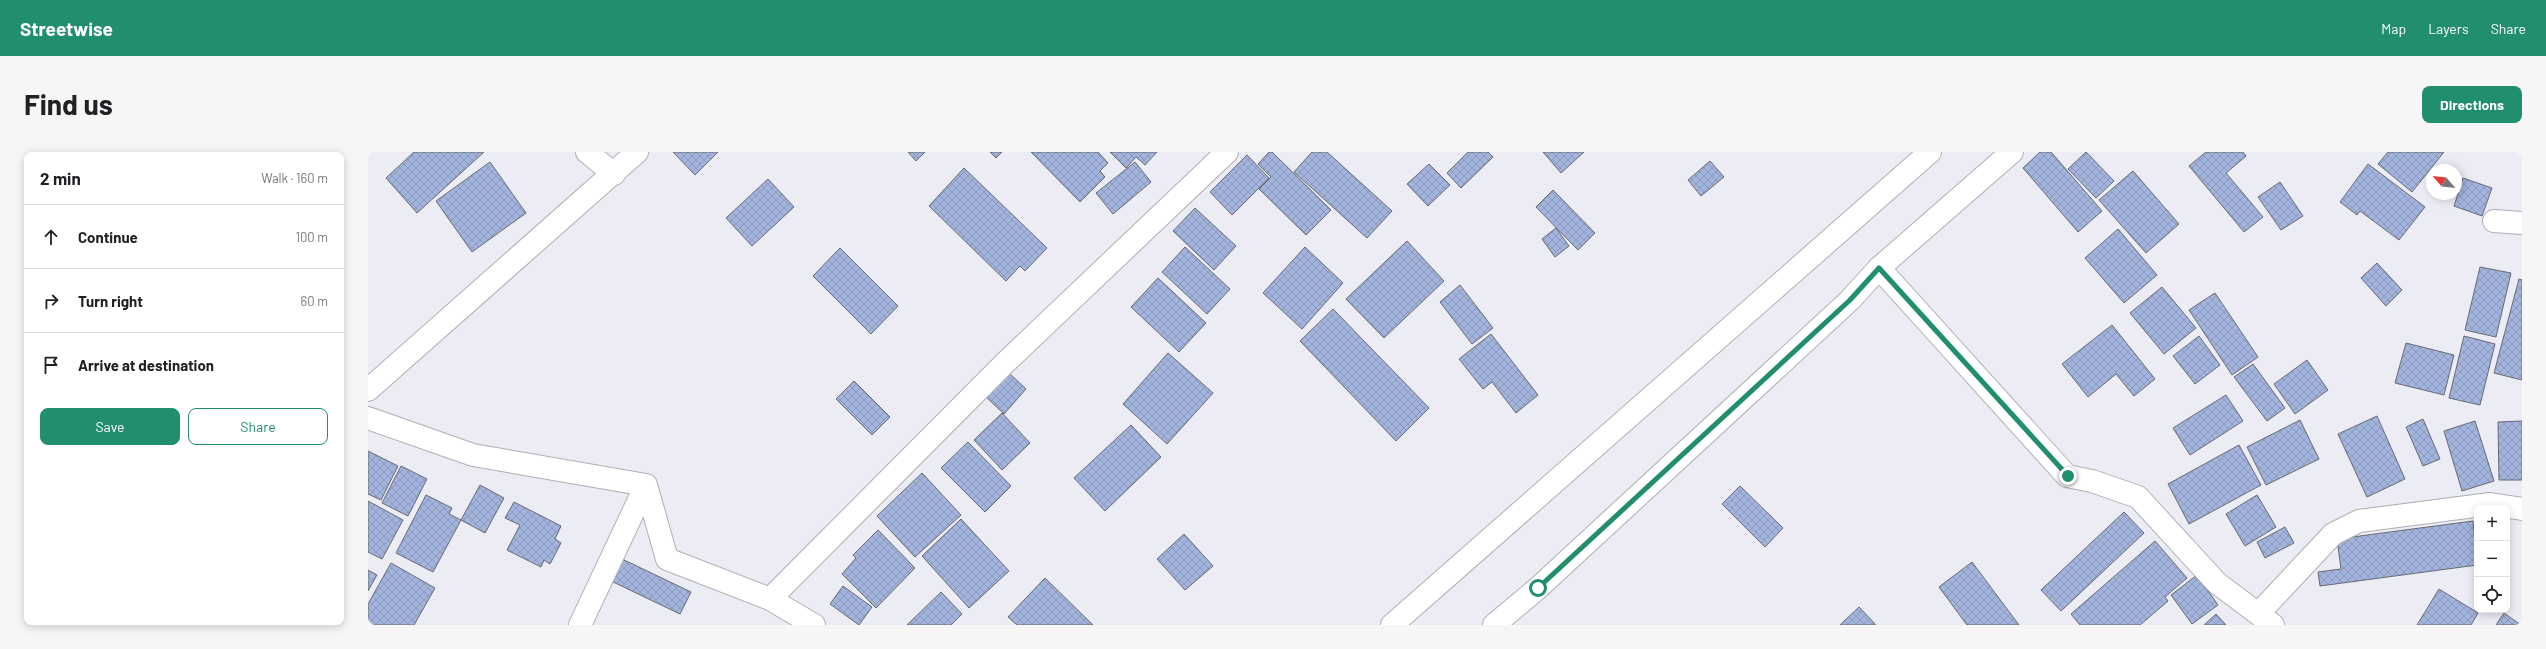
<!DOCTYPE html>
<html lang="en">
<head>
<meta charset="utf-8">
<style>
	:root { --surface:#fff; --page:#f6f6f6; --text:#202124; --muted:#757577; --line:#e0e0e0; --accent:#218e6e }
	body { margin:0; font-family:Barlow,sans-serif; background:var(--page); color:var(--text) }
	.controls { position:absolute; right:12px; bottom:12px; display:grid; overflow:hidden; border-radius:8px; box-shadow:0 2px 10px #0003 }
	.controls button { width:36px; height:36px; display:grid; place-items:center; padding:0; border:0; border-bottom:1px solid var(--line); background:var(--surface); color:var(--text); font:20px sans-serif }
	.compass { position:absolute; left:2058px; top:12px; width:36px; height:36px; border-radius:50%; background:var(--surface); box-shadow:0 2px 10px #0003; rotate:298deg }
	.stop { position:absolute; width:12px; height:12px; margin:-9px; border:3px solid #218e6e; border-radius:50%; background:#fff }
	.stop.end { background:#218e6e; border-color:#fff; box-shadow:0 1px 4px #0008 }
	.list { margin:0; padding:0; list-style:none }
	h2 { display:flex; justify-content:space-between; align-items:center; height:52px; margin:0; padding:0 16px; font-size:17px }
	h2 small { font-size:13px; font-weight:400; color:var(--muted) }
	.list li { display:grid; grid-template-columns:26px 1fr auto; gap:12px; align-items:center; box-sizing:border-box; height:64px; padding:0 16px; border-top:1px solid var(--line) }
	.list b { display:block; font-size:15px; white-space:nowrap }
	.list em { font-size:13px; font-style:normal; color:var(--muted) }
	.actions { display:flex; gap:8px; padding:12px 16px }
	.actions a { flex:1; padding:9px 0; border:1px solid var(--accent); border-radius:8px; text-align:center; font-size:14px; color:var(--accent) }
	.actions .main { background:var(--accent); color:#fff }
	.icon { flex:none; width:22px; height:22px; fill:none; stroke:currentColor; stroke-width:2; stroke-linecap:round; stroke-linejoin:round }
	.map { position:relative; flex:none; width:2154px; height:473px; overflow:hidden; border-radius:8px }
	header { display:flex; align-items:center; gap:24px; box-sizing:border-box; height:56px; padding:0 20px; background:var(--accent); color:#fff }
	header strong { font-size:19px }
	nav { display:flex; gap:22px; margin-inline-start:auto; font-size:14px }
	.intro { display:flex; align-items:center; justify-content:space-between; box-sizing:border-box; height:96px; padding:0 24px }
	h1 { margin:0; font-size:28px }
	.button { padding:10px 18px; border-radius:8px; background:var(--accent); color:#fff; font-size:14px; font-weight:700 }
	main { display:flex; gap:24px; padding:0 24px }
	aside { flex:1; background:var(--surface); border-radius:8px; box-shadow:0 2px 10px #0003 }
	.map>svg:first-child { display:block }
	.building { fill:url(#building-cross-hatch); stroke:#676a71 }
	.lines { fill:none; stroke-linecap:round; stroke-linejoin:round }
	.minor-casing { stroke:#afaeb6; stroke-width:24 }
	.tertiary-casing { stroke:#afaeb6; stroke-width:24 }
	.minor { stroke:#fff; stroke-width:22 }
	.tertiary { stroke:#fff; stroke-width:22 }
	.route { stroke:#218e6e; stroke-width:5 }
</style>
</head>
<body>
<header>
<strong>Streetwise</strong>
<nav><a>Map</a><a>Layers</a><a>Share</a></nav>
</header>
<div class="intro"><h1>Find us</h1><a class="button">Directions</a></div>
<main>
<aside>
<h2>2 min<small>Walk · 160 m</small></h2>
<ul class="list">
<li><svg class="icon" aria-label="ahead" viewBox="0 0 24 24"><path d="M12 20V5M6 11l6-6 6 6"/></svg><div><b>Continue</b></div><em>100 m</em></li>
<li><svg class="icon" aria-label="right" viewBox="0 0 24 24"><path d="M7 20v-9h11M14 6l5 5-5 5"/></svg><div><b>Turn right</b></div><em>60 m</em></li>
<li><svg class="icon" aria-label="arrive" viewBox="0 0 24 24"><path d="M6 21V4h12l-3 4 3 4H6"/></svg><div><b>Arrive at destination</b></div></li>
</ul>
<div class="actions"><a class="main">Save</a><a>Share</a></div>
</aside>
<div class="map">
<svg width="2154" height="473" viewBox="0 0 2154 473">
	<defs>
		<pattern id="building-cross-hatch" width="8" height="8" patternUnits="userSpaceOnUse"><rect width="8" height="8" fill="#a2b4dd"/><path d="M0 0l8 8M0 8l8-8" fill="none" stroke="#8b9abd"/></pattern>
	</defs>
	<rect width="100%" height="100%" fill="#ececf4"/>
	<path class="building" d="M 46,0 L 116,0 L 49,61 L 18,26 Z
		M 305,0 L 350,0 L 327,23 Z
		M 540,0 L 557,0 L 548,9 Z
		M 622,0 L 634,0 L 628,6 Z
		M 663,0 L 730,0 L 740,11 L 732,19 L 737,25 L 712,50 Z
		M 742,0 L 789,0 L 777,13 L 768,5 L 758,16 Z
		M 901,0 L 904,0 L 963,58 L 938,83 L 891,37 L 903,25 L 890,12 Z
		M 944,0 L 959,0 L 1024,59 L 999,86 L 926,20 Z
		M 1100,0 L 1120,0 L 1125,5 L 1093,36 L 1079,21 Z
		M 1175,0 L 1216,0 L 1193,21 Z
		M 1672,0 L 1683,0 L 1734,59 L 1710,80 L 1655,16 Z
		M 1718,0 L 1746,29 L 1728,46 L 1700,17 Z
		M 1838,0 L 1875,0 L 1878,4 L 1858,21 L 1895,65 L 1876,80 L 1821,14 Z
		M 2020,0 L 2076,0 L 2044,40 L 2010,12 Z
		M 879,3 L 901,26 L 864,63 L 842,40 Z
		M 1342,9 L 1356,25 L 1333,44 L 1320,28 Z
		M 122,10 L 158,61 L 104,100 L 68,49 Z
		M 767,10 L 783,30 L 745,62 L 728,41 Z
		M 1061,12 L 1082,33 L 1060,54 L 1039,32 Z
		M 2000,12 L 2057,55 L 2031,88 L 1992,59 L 1989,63 L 1972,50 Z
		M 596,16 L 679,96 L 657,119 L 652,114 L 638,129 L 561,54 Z
		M 1765,19 L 1811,72 L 1778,101 L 1731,48 Z
		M 2095,26 L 2124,36 L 2114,64 L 2086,54 Z
		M 400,27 L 426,55 L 384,94 L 358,66 Z
		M 1912,30 L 1935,64 L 1913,78 L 1890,45 Z
		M 1185,38 L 1227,81 L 1210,98 L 1168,55 Z
		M 827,56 L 868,94 L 846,118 L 805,79 Z
		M 1188,76 L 1201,94 L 1187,105 L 1174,87 Z
		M 1750,77 L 1789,123 L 1756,151 L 1717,106 Z
		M 1039,89 L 1076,129 L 1016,186 L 978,147 Z
		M 817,95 L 862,137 L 839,162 L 794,120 Z
		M 937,95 L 975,131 L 934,177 L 895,141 Z
		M 472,96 L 530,154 L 503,182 L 445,124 Z
		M 2009,111 L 2034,138 L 2018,154 L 1993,126 Z
		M 2112,115 L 2143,121 L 2128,185 L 2097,178 Z
		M 790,126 L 838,171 L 811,200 L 763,155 Z
		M 2151,127 L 2154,128 L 2154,228 L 2126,221 Z
		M 1092,133 L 1125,176 L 1104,192 L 1072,150 Z
		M 1794,135 L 1828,176 L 1796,202 L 1762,161 Z
		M 1847,141 L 1890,205 L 1864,223 L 1821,158 Z
		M 965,157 L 1061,256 L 1028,289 L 932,189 Z
		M 1744,173 L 1787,227 L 1766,244 L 1748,222 L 1720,245 L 1694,212 Z
		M 1123,182 L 1170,243 L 1148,261 L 1124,230 L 1115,237 L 1091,207 Z
		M 1831,184 L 1852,213 L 1827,232 L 1805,204 Z
		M 2096,184 L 2127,192 L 2112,253 L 2081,246 Z
		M 2038,191 L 2086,203 L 2076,243 L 2027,231 Z
		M 800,201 L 845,241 L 799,292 L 755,252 Z
		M 1939,208 L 1960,238 L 1927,262 L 1906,232 Z
		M 1885,212 L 1917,256 L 1899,269 L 1866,225 Z
		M 639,219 L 658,237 L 636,262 L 616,243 Z
		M 486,229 L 522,265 L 504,283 L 468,247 Z
		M 1858,243 L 1875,269 L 1822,303 L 1805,276 Z
		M 634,261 L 662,291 L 634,318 L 606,288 Z
		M 2009,264 L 2037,327 L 1999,345 L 1970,282 Z
		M 2055,267 L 2072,307 L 2055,314 L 2038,275 Z
		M 1932,268 L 1951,307 L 1898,333 L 1879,295 Z
		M 2107,269 L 2126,329 L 2094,339 L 2076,279 Z
		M 2154,269 L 2154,328 L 2131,328 L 2130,270 Z
		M 763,273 L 793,305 L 737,359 L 706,326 Z
		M 600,290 L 643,334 L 617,360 L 573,316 Z
		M 1871,293 L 1893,333 L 1821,372 L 1800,332 Z
		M 0,299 L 30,314 L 13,348 L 0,342 Z
		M 33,314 L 59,327 L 40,364 L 14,351 Z
		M 554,321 L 593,363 L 547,405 L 509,364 Z
		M 112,333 L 136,346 L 117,381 L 93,368 Z
		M 1372,334 L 1415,376 L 1397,395 L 1354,352 Z
		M 58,343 L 84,356 L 81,362 L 93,368 L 65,420 L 28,401 Z
		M 1889,343 L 1908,375 L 1877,394 L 1858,362 Z
		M 0,349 L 35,368 L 14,407 L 0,400 Z
		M 146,350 L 193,374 L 187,387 L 193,391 L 182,412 L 176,408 L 173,415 L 139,398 L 152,373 L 137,366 Z
		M 1756,360 L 1776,381 L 1693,459 L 1673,438 Z
		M 593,367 L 641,419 L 601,456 L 554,404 Z
		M 2105,369 L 2109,413 L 1952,434 L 1950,420 L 1973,417 L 1969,387 Z
		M 1917,375 L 1926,391 L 1897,406 L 1889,390 Z
		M 510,378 L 547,416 L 508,456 L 474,422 L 488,406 L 485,403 Z
		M 816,382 L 845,414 L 817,438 L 789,407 Z
		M 1787,389 L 1819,426 L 1797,445 L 1800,449 L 1772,473 L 1712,473 L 1703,462 Z
		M 252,406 L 323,440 L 312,462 L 241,428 Z
		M 1604,410 L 1651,473 L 1599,473 L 1571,435 Z
		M 23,411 L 67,436 L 46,473 L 0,473 L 0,452 Z
		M 0,418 L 9,423 L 0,439 Z
		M 1829,423 L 1850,453 L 1824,472 L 1803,443 Z
		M 677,426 L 725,473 L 649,473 L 640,465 Z
		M 475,434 L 504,455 L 491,473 L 462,452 Z
		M 2071,437 L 2110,461 L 2103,473 L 2049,473 Z
		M 573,440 L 594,462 L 583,473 L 539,473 Z
		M 1491,455 L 1508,473 L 1472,473 Z
		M 2136,461 L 2153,473 L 2128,473 Z
		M 1848,462 L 1858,473 L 1836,473 Z"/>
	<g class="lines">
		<g class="minor-casing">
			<path id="minor" d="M 219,0 L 246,22
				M 2126,69 L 2154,71
				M 1511,116 L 1699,324 L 1724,329 L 1770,345 L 1849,431 L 1905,473
				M 0,238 L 269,0
				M 0,266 L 105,303 L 278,333 L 299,407 L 402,447 L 446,473
				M 402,447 L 638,210 L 859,0
				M 1891,461 L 1965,382 L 1991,369 L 2122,352 L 2154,357
				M 212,473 L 278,333"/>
		</g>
		<g class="tertiary-casing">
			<path id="tertiary" d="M 1024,473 L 1562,0
				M 1126,473 L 1170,436 L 1482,148 L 1511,116 L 1644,0"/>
		</g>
		<use href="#minor" class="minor"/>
		<use href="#tertiary" class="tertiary"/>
	</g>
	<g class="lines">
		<path class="route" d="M 1170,436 L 1482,148 L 1511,116 L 1700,324"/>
	</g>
</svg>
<div class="controls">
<button>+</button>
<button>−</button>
<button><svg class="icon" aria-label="locate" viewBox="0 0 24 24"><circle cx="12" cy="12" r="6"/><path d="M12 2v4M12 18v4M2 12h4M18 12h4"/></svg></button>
</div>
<svg class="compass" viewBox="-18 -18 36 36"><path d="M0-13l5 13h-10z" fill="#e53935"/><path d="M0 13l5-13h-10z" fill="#757577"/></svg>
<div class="stop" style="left:1170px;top:436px"></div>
<div class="stop end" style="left:1700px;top:324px"></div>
</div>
</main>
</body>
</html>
